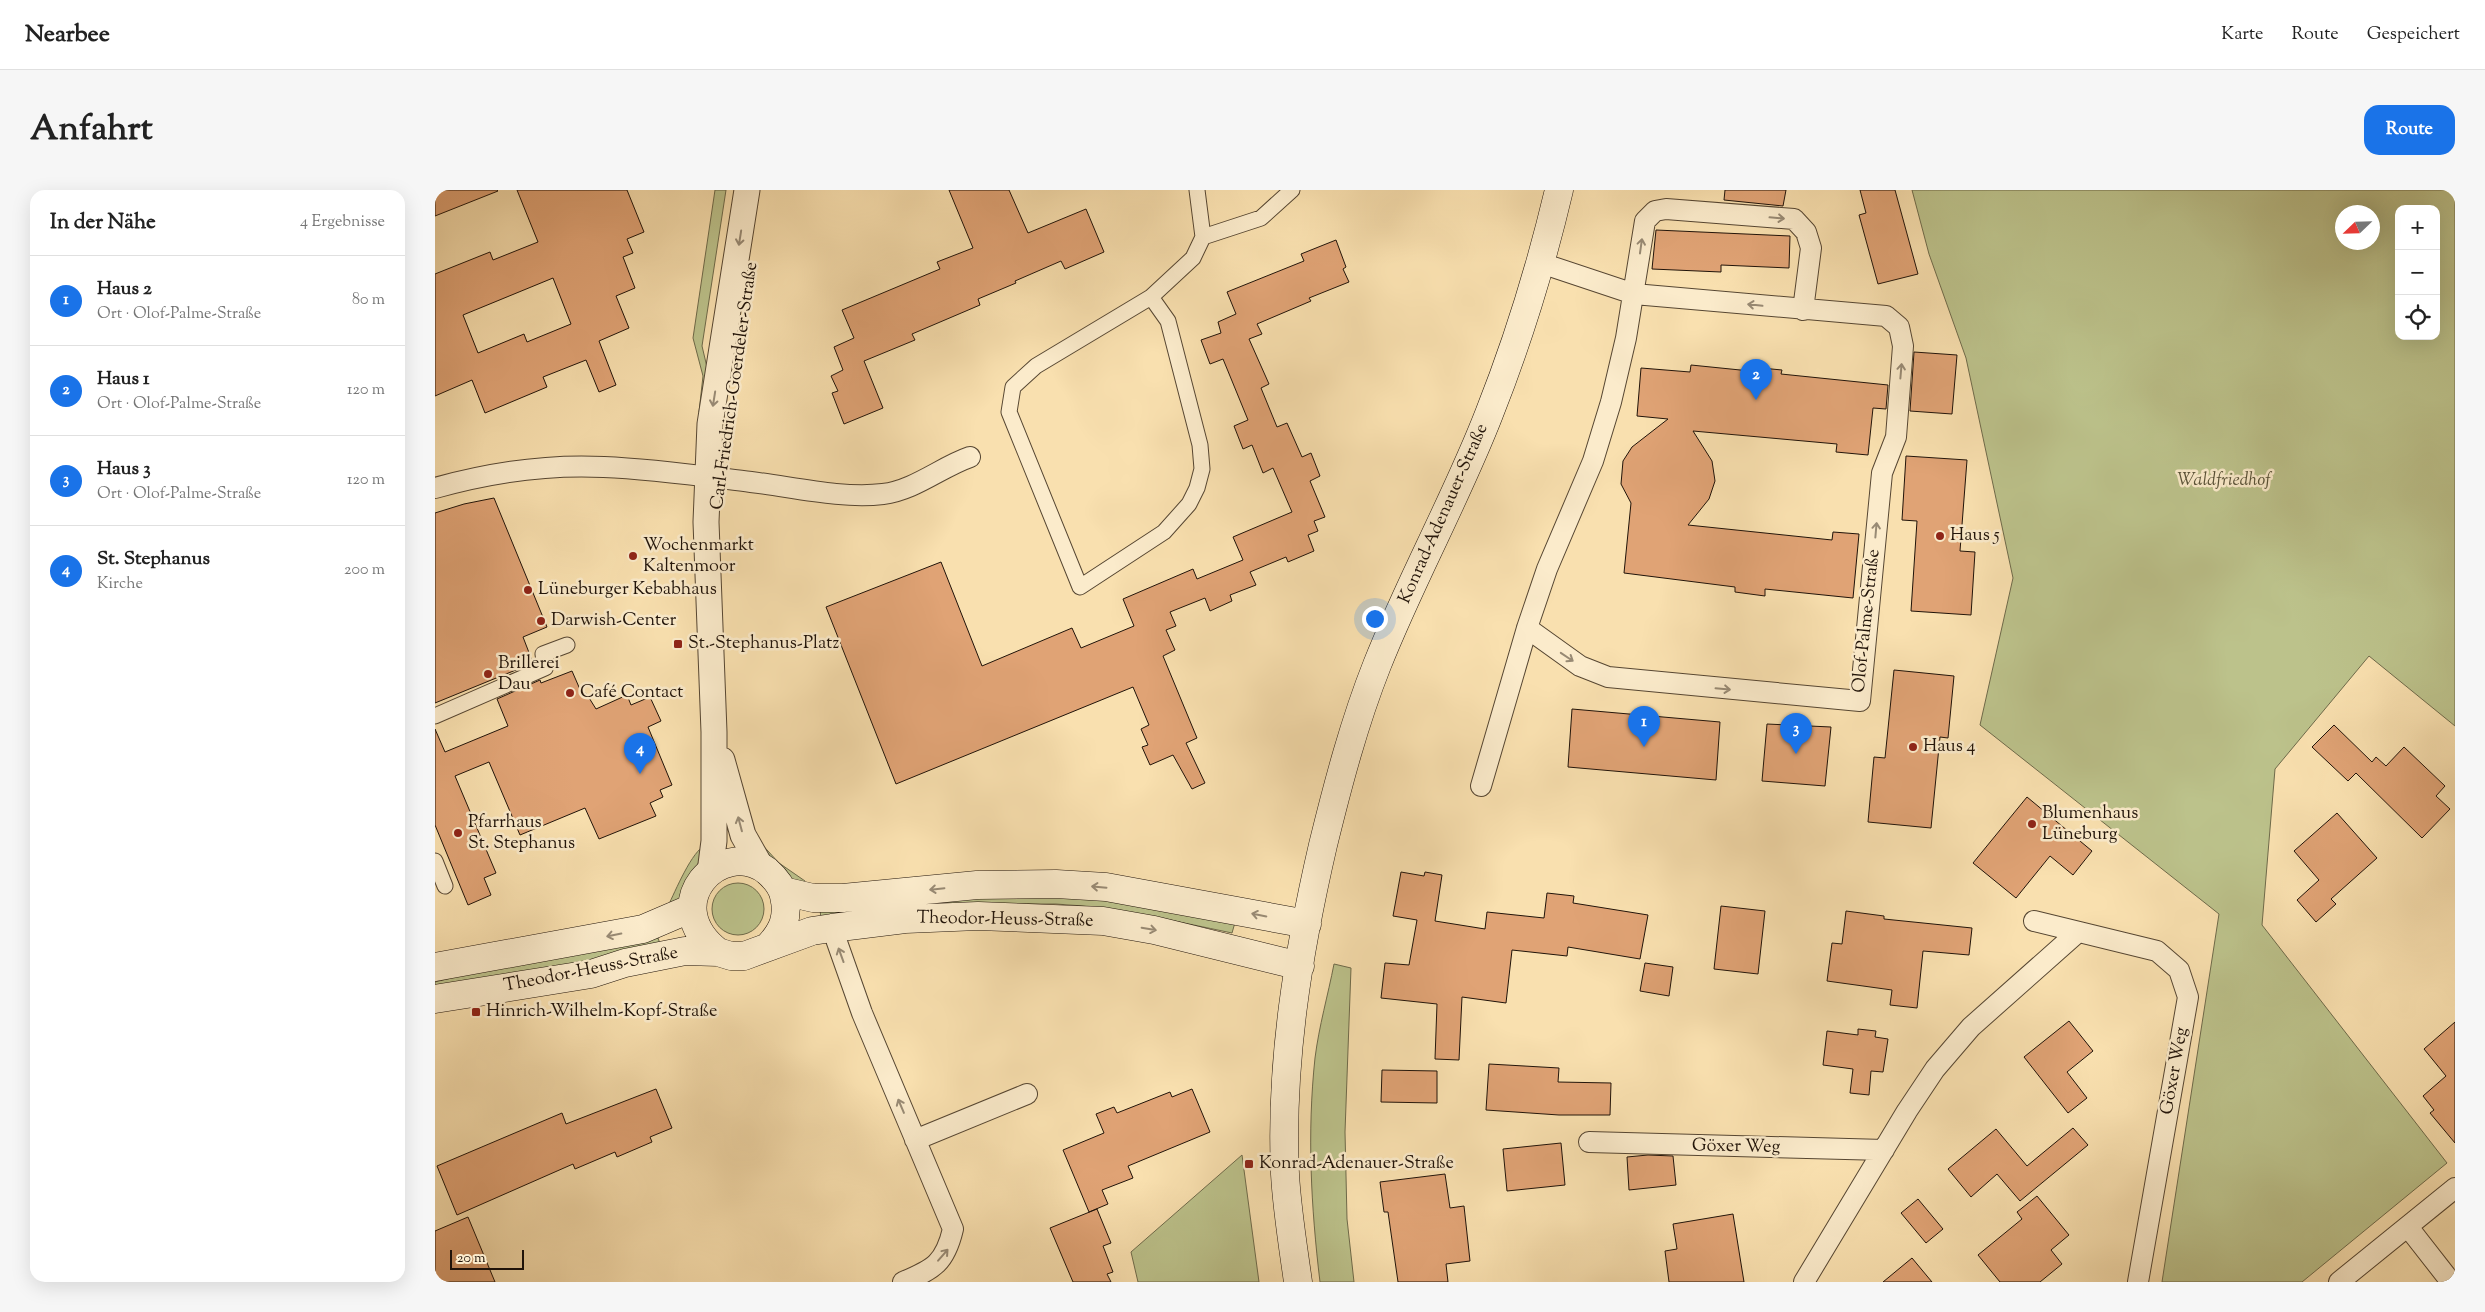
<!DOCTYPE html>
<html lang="de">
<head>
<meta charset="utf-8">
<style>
	:root { --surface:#fff; --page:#f6f6f6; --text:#222; --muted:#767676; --line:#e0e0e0; --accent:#1a73e8 }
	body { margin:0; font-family:"Sorts Mill Goudy",serif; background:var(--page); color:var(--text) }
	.controls { position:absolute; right:15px; top:15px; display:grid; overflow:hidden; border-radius:10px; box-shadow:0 5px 20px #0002 }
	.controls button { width:45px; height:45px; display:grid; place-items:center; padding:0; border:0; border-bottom:1px solid var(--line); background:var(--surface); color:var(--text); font:25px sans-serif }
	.compass { position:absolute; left:1900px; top:15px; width:45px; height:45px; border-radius:50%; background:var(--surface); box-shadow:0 5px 20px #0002; rotate:247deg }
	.scale { position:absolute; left:15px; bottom:12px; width:74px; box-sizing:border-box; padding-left:5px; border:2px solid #201309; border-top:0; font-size:14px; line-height:18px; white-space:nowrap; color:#201309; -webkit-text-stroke:4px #fbebcb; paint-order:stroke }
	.you { position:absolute; left:939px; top:428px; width:18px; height:18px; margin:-12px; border:4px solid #fff; border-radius:50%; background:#1a73e8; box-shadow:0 0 0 8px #1a73e833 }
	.badge { display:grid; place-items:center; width:32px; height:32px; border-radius:50%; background:var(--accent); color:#fff; font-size:16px; font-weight:700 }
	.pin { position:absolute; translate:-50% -41px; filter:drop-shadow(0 1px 2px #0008) }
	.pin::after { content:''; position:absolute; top:26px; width:18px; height:15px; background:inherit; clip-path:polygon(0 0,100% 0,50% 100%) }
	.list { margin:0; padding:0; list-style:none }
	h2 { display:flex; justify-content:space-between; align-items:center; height:65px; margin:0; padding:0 20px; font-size:21px }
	h2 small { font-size:16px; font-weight:400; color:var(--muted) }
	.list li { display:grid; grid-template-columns:32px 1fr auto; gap:15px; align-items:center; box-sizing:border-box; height:90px; padding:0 20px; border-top:1px solid var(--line) }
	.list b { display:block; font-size:19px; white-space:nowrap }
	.list p { margin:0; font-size:16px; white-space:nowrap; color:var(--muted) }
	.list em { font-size:16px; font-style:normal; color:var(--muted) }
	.icon { flex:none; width:28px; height:28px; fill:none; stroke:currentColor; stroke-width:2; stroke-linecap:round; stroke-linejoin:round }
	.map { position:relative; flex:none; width:2020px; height:1092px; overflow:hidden; border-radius:15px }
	header { display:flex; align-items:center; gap:30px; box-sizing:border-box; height:70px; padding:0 25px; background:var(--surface); border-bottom:1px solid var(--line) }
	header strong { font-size:24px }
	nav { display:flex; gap:28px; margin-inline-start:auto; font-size:18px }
	.intro { display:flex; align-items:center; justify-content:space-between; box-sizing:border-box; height:120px; padding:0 30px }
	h1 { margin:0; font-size:35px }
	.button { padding:12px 22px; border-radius:15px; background:var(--accent); color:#fff; font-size:18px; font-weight:700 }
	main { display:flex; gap:30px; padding:0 30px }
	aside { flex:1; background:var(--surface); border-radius:15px; box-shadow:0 5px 20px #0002 }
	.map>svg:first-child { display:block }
	.green { fill:#bcc28b; stroke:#6e6a4a; fill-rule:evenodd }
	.building { fill:#e0a375; stroke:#201309; fill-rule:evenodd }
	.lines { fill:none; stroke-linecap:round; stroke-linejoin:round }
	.pedestrian-casing { stroke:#564632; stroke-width:17 }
	.minor-casing { stroke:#564632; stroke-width:22 }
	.tertiary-casing { stroke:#564632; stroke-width:27 }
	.secondary-casing { stroke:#201309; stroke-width:29 }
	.pedestrian { stroke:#fbebcb; stroke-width:15 }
	.minor { stroke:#fbebcb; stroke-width:20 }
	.tertiary { stroke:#fbebcb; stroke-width:25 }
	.secondary { stroke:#fbebcb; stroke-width:28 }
	.oneway { stroke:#988a74 }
	.poi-dot { fill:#8f2418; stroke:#fbebcb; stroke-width:2 }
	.labels { text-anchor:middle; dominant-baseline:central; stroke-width:5; stroke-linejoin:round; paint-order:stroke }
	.street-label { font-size:18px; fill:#201309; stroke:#fbebcb }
	.park-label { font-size:18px; font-style:italic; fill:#575036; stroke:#fbebcb }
	.poi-label { font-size:18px; fill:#201309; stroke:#fbebcb; text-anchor:start }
</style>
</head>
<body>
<header>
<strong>Nearbee</strong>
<nav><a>Karte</a><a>Route</a><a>Gespeichert</a></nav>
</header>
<div class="intro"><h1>Anfahrt</h1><a class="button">Route</a></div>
<main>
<aside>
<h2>In der Nähe<small>4 Ergebnisse</small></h2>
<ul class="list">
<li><span class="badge">1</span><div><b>Haus 2</b><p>Ort · Olof-Palme-Straße</p></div><em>80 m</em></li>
<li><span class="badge">2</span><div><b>Haus 1</b><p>Ort · Olof-Palme-Straße</p></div><em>120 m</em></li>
<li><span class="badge">3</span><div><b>Haus 3</b><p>Ort · Olof-Palme-Straße</p></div><em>120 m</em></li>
<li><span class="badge">4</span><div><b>St. Stephanus</b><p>Kirche</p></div><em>200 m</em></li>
</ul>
</aside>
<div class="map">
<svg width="2020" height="1092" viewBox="0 0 2020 1092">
	<rect width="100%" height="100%" fill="#f9e0af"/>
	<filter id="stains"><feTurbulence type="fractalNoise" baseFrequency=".004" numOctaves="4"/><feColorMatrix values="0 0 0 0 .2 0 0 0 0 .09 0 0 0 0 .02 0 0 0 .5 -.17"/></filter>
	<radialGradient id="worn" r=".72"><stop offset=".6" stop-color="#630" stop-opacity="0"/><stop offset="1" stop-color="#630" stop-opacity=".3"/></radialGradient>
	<path class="green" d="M 280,0 L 291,0 L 267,156 L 275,190 L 271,223 L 264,222 L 268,186 L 258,148 Z
		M 1477,0 L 2020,0 L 2020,536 L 1934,466 L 1840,579 L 1827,735 L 2012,973 L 1867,1092 L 1727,1092 L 1784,724 L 1545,535 L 1578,388 L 1531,168 L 1494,64 ZM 1964,19 L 2001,19 L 2001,146 L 1964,146 ZM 1908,22 L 1938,22 L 1938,52 L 1908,52 Z
		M 321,648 L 344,673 L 370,691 L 366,696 L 329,666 Z
		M 271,655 L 273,658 L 246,712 L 233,716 C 240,702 257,660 271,655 Z
		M277 719a26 26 0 1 1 52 0a26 26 0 1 1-52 0Z
		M 621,700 L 801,729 L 797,743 C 739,731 680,717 621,714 C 542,712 464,723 386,731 L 385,718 Z
		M 223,748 L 227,759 L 0,802 L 0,792 L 16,788 L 31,779 Z
		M 899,774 L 916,778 L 910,942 L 912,1029 L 919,1092 L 885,1092 C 876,1017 872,943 880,868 C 884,836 893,805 899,774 Z
		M 807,965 L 824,1092 L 703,1092 L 696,1062 Z"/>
	<path class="building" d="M 0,0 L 62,0 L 63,1 L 0,26 Z
		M 82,0 L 192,0 L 209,42 L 192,49 L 198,63 L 188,67 L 200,98 L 181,106 L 194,138 L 164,151 L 181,195 L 164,202 L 151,170 L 108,187 L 112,197 L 50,223 L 37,190 L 0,206 L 0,84 L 55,62 L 58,70 L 103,52 ZM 118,88 L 136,134 L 92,152 L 89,144 L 43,163 L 28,125 Z
		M 514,0 L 574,0 L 593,43 L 651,19 L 669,62 L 630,79 L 626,71 L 580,91 L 581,93 L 543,109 L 545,115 L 477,144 L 480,150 L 429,171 L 448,218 L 409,234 L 397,203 L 403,201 L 396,186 L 408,180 L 399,157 L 419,148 L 407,120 L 505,79 L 502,72 L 538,58 Z
		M 1290,0 L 1351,0 L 1348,16 L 1289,10 Z
		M 1425,0 L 1460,0 L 1483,84 L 1443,94 L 1424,25 L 1431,23 Z
		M 1221,40 L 1355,46 L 1354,78 L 1286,75 L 1286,82 L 1217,79 Z
		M 901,50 L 911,77 L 908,79 L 914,92 L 874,108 L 876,111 L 822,134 L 827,144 L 814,149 L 834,194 L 826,198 L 842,237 L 852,233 L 867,267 L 876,263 L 885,286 L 875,291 L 890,327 L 879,331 L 883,341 L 873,345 L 879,361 L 853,372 L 851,367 L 815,382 L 821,395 L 795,405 L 797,411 L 775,421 L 770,408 L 735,422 L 741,436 L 731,440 L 740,460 L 728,466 L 762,548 L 751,553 L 770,593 L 757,599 L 738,565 L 715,575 L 707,557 L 713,555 L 706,539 L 714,535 L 698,497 L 461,594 L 391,417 L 506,372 L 547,476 L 637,438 L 646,458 L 699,436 L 688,409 L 758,379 L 762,389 L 808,370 L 798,347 L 857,322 L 838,278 L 828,283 L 817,255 L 808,259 L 799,236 L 813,230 L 788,169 L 775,174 L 766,150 L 786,143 L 783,132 L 801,124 L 792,102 L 869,71 L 866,64 Z
		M 1479,162 L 1522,165 L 1517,224 L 1475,221 Z
		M 1256,175 L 1325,182 L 1326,178 L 1347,180 L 1346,184 L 1453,195 L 1451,219 L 1438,218 L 1433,265 L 1401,262 L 1402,254 L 1258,241 L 1277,271 L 1280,291 L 1274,309 L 1253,335 L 1397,350 L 1398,342 L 1424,344 L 1418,408 L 1330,399 L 1330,406 L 1300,402 L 1300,397 L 1189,383 L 1196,313 L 1186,294 L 1188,271 L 1197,257 L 1233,229 L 1202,226 L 1206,178 L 1255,182 Z
		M 1471,266 L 1532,270 L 1525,361 L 1540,362 L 1536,425 L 1476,421 L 1482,331 L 1467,330 Z
		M 59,308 L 112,437 L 88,447 L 98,473 L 0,513 L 0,323 L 29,314 Z
		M 1459,480 L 1519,486 L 1513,548 L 1505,547 L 1496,638 L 1433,632 L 1439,567 L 1450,568 Z
		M 137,481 L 147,504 L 151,503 L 161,519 L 192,505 L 196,515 L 215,507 L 226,531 L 213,537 L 237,595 L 225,600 L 228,607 L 215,613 L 221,626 L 164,649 L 150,618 L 85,645 L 54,572 L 20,586 L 61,683 L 49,688 L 56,705 L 33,715 L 0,635 L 0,539 L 10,562 L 73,536 L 62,509 L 105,490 L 106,493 Z
		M 1137,519 L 1285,532 L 1281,590 L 1133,577 Z
		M 1332,534 L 1396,537 L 1390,596 L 1327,591 Z
		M 1899,535 L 1937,572 L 1941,567 L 1951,576 L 1969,557 L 2010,596 L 2001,606 L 2015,619 L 1987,648 L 1921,583 L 1913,591 L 1877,557 Z
		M 1592,607 L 1657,661 L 1638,685 L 1615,666 L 1581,708 L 1538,673 Z
		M 1902,623 L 1942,668 L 1896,709 L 1901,714 L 1881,732 L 1862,710 L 1884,690 L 1859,661 Z
		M 966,682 L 989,686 L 990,682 L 1007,685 L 1000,731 L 1050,739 L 1052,722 L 1109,728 L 1112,703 L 1139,706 L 1138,713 L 1213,725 L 1205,769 L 1133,757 L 1132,766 L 1077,760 L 1071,813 L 1027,807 L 1024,870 L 1000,869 L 1002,814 L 946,808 L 950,773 L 974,775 L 982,730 L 958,726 Z
		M 1286,716 L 1330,721 L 1323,784 L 1279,779 Z
		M 1411,721 L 1449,726 L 1449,729 L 1537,738 L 1534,765 L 1488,761 L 1482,818 L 1455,815 L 1457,800 L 1392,791 L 1397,753 L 1407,754 Z
		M 1210,773 L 1238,777 L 1234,806 L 1205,801 Z
		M 1634,831 L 1658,861 L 1632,882 L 1652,908 L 1633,923 L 1589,867 Z
		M 2020,832 L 2020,953 L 1995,923 L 1999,920 L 1988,906 L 2011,886 L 1989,859 Z
		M 1423,839 L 1441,841 L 1440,847 L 1453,849 L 1448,882 L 1436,881 L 1434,905 L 1415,903 L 1418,879 L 1388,875 L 1392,841 L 1423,845 Z
		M 1054,874 L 1124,878 L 1123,892 L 1176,893 L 1175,925 L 1124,925 L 1051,920 Z
		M 947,880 L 1002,881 L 1002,913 L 946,912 Z
		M 221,899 L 237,938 L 215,947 L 217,952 L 182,967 L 180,962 L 140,979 L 138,974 L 22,1025 L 2,976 L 127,923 L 131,934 Z
		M 757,899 L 775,942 L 693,976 L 698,988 L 667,1000 L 673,1014 L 654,1022 L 628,960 L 669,943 L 661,924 L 679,917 L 682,923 L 735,902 L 737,907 Z
		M 1638,938 L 1653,955 L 1585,1011 L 1562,984 L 1536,1007 L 1513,979 L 1561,939 L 1592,976 Z
		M 1126,953 L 1130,995 L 1072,1001 L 1068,959 Z
		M 1213,965 L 1238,966 L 1241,995 L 1194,1000 L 1192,967 Z
		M 1010,984 L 1015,1018 L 1029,1016 L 1035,1071 L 1011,1074 L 1013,1092 L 963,1092 L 953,1022 L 949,1022 L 945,992 Z
		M 1602,1006 L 1634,1045 L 1616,1060 L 1627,1074 L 1605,1092 L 1565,1092 L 1543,1065 L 1587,1029 L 1582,1022 Z
		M 1483,1009 L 1508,1039 L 1491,1053 L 1466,1023 Z
		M 662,1019 L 676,1053 L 668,1056 L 678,1082 L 672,1084 L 676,1092 L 638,1092 L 615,1038 Z
		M 1298,1024 L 1309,1092 L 1234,1092 L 1230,1061 L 1242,1059 L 1238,1034 Z
		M 33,1027 L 60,1092 L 3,1092 L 0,1084 L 0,1041 Z
		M 1477,1068 L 1497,1092 L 1448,1092 Z"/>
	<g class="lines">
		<g class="pedestrian-casing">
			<path id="pedestrian" d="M 762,0 L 768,47
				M 768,47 L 826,28 L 857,0
				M 716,107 L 733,131 L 765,255 L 767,279 L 762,298 L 754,314 L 729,342 L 645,397 L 574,222 L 578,197 L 601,176 L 716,107 L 758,68 L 768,47
				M 0,526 L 110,478 L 108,464 L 132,455
				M 0,671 L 10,696"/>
		</g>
		<g class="minor-casing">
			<path id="minor" d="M 0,298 C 54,283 112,274 169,277 C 218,279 267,286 316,292 C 358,297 407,309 448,304 C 480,300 506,277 535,267
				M 1092,438 L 1145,476 L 1173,487 L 1425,511 L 1447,283 L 1461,247 L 1468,156 L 1464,137 L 1451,126 L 1199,104 L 1106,73
				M 1046,596 L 1092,438 L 1112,379 L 1158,271 L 1176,212 L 1191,148 L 1210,31 L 1220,21 L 1231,19 L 1359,29 L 1371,42 L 1376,58 L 1368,120
				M 1599,731 L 1722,761 L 1744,780 L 1753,807 L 1703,1092
				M 397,738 L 427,823 L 518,1039 C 510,1073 499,1079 468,1092
				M 480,950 L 592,904
				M 1154,952 L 1449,960
				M 1973,1037 L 2016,1092
				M 1369,1092 L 1472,921 L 1500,879 L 1536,837 L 1643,742
				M 1904,1092 L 2020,998"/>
		</g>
		<g class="tertiary-casing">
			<path id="tertiary" d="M 287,570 L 308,645 L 326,677
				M 275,682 L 279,651 L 279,542 L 271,332 L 275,234 L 312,0"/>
		</g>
		<g class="secondary-casing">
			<path id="secondary" d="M 348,701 L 378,708 L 408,708 L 542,695 L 621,694 L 671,697 L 872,734
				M 283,762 C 221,714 286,646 332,681 C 340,688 347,696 349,706 C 354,727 348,741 333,757
				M 0,777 L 208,739 L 257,718
				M 0,809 L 156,784 L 190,773 L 250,761 L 283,762 L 296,766 L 309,766 L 377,741 L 397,738 L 470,729 L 543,726 L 668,731 L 719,740 L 865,776
				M 863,1092 C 858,1056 852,1020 850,984 C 845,873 863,763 888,655 C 903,594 919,533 942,475 C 976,389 1021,309 1054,224 C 1083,151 1106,76 1124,0"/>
		</g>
		<use href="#pedestrian" class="pedestrian"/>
		<use href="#minor" class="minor"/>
		<use href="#tertiary" class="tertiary"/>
		<use href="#secondary" class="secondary"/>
	</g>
	<defs><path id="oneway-shaft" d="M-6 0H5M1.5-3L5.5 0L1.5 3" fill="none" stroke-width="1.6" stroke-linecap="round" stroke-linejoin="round" transform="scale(1.25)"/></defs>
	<g class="oneway">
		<use href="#oneway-shaft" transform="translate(1342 28) rotate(5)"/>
		<use href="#oneway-shaft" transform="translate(305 48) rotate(99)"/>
		<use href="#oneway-shaft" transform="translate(1206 56) rotate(-82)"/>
		<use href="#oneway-shaft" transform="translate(1320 115) rotate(-174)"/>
		<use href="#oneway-shaft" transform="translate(1466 181) rotate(-85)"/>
		<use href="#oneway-shaft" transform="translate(279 209) rotate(99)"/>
		<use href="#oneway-shaft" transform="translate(1441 340) rotate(-85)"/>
		<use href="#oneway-shaft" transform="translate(1132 467) rotate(34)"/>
		<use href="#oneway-shaft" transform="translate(1288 499) rotate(5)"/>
		<use href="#oneway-shaft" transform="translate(305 634) rotate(-105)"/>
		<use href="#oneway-shaft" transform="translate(664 697) rotate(-175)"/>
		<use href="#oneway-shaft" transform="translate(502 699) rotate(174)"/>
		<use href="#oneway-shaft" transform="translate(824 725) rotate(-169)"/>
		<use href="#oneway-shaft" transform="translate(714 739) rotate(10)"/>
		<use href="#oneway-shaft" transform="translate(179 745) rotate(169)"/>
		<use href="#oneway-shaft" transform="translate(406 765) rotate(-110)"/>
		<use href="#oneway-shaft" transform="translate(466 916) rotate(-113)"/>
		<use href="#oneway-shaft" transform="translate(508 1065) rotate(-49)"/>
	</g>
	<g class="poi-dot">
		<circle cx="1505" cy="346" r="5"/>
		<circle cx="198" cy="366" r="5"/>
		<circle cx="93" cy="400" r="5"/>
		<circle cx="106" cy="431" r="5"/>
		<rect x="238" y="449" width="10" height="10" rx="2.5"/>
		<circle cx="53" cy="484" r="5"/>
		<circle cx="135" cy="503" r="5"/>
		<circle cx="1478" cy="557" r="5"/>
		<circle cx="1597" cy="634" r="5"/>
		<circle cx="23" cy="643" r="5"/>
		<rect x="36" y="817" width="10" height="10" rx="2.5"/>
		<rect x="809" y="969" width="10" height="10" rx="2.5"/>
	</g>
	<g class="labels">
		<g class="street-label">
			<text transform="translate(300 196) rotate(-82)">Carl-Friedrich-Goerdeler-Straße</text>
			<text transform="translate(1009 324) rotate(-66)">Konrad-Adenauer-Straße</text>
			<text transform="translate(1432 431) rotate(-84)">Olof-Palme-Straße</text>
			<text transform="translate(570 730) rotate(1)">Theodor-Heuss-Straße</text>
			<text transform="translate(156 780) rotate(-11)">Theodor-Heuss-Straße</text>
			<text transform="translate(1740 881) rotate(-80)">Göxer Weg</text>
			<text transform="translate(1301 957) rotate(1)">Göxer Weg</text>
		</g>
		<g class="park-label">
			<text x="1789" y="291">Waldfriedhof</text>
		</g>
		<g class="poi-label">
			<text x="1515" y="346">Haus 5</text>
			<text x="208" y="356">Wochenmarkt<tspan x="208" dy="21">Kaltenmoor</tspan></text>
			<text x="103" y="400">Lüneburger Kebabhaus</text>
			<text x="116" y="431">Darwish-Center</text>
			<text x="253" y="454">St.-Stephanus-Platz</text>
			<text x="63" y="474">Brillerei<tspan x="63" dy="21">Dau</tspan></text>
			<text x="145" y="503">Café Contact</text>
			<text x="1488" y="557">Haus 4</text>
			<text x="1607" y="624">Blumenhaus<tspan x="1607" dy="21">Lüneburg</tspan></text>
			<text x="33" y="633">Pfarrhaus<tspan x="33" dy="21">St. Stephanus</tspan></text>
			<text x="51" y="822">Hinrich-Wilhelm-Kopf-Straße</text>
			<text x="824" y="974">Konrad-Adenauer-Straße</text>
		</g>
	</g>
	<rect width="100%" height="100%" filter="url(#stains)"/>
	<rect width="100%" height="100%" fill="url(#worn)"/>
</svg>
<div class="controls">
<button>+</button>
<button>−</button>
<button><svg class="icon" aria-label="locate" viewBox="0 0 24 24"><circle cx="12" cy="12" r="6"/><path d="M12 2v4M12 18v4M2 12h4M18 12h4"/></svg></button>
</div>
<svg class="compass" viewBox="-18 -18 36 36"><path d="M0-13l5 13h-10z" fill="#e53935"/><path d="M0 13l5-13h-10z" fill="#767676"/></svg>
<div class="scale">20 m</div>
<div class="you"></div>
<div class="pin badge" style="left:1209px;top:557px">1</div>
<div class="pin badge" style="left:1321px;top:210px">2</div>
<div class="pin badge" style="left:1361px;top:564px">3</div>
<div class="pin badge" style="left:205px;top:584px">4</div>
</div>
</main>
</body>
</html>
